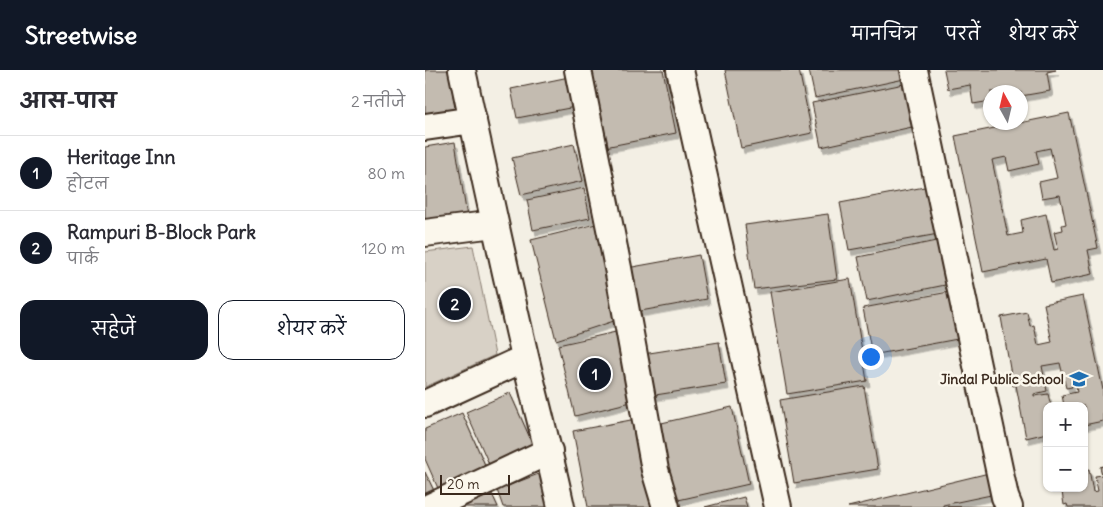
<!DOCTYPE html>
<html lang="hi">
<head>
<meta charset="utf-8">
<style>
	:root { --surface:#fff; --page:#f2f2f3; --text:#2b2b33; --muted:#7c7c81; --line:#e1e1e2; --accent:#111827 }
	body { margin:0; font-family:Delius,"Playpen Sans Deva",sans-serif; background:var(--page); color:var(--text) }
	.controls { position:absolute; right:15px; bottom:15px; display:grid; overflow:hidden; border-radius:10px; box-shadow:0 1px 4px #0004 }
	.controls button { width:45px; height:45px; display:grid; place-items:center; padding:0; border:0; border-bottom:1px solid var(--line); background:var(--surface); color:var(--text); font:25px sans-serif }
	.compass { position:absolute; left:558px; top:15px; width:45px; height:45px; border-radius:50%; background:var(--surface); box-shadow:0 1px 4px #0004; rotate:352deg }
	.scale { position:absolute; left:15px; bottom:12px; width:70px; box-sizing:border-box; padding-left:5px; border:2px solid #3b2a1e; border-top:0; font-size:14px; line-height:18px; white-space:nowrap; color:#3b2a1e; -webkit-text-stroke:4px #fbf7ec; paint-order:stroke }
	.you { position:absolute; left:445px; top:286px; width:18px; height:18px; margin:-12px; border:4px solid #fff; border-radius:50%; background:#1a73e8; box-shadow:0 0 0 8px #1a73e833 }
	.badge { display:grid; place-items:center; width:32px; height:32px; border-radius:50%; background:var(--accent); color:#fff; font-size:16px; font-weight:700 }
	.pin { position:absolute; translate:-50% -50%; border:2px solid #fff; box-shadow:0 1px 5px #0006 }
	.list { margin:0; padding:0; list-style:none }
	h2 { display:flex; justify-content:space-between; align-items:center; height:65px; margin:0; padding:0 20px; font-size:21px }
	h2 small { font-size:16px; font-weight:400; color:var(--muted) }
	.list li { display:grid; grid-template-columns:32px 1fr auto; gap:15px; align-items:center; box-sizing:border-box; height:75px; padding:0 20px; border-top:1px solid var(--line) }
	.list b { display:block; font-size:19px; white-space:nowrap }
	.list p { margin:0; font-size:16px; white-space:nowrap; color:var(--muted) }
	.list em { font-size:16px; font-style:normal; color:var(--muted) }
	.actions { display:flex; gap:10px; padding:15px 20px }
	.actions a { flex:1; padding:11px 0; border:1px solid var(--accent); border-radius:15px; text-align:center; font-size:18px; color:var(--accent) }
	.actions .main { background:var(--accent); color:#fff }
	.map { position:relative; flex:none; width:678px; height:437px; overflow:hidden }
	header { display:flex; align-items:center; gap:30px; box-sizing:border-box; height:70px; padding:0 25px; background:var(--accent); color:#fff }
	header strong { font-size:24px }
	nav { display:flex; gap:28px; margin-inline-start:auto; font-size:18px }
	main { display:flex }
	aside { flex:1; background:var(--surface) }
	.map>svg:first-child { display:block }
	.green { fill:#d8d1c6; stroke:#8a7e72 }
	.building { fill:#c3bbb0; stroke:#3b2a1e; fill-rule:evenodd; filter:url(#shadow) }
	.lines { fill:none; stroke-linecap:round; stroke-linejoin:round }
	.minor-casing { stroke:#3b2a1e; stroke-width:30 }
	.minor { stroke:#fbf7ec; stroke-width:26 }
	.labels { text-anchor:middle; dominant-baseline:central; stroke-width:5; stroke-linejoin:round; paint-order:stroke }
	.poi-label { font-size:14px; font-weight:bold; fill:#3b2a1e; stroke:#fbf7ec; text-anchor:end }
</style>
</head>
<body>
<header>
<strong>Streetwise</strong>
<nav><a>मानचित्र</a><a>परतें</a><a>शेयर करें</a></nav>
</header>
<main>
<aside>
<h2>आस-पास<small>2 नतीजे</small></h2>
<ul class="list">
<li><span class="badge">1</span><div><b>Heritage Inn</b><p>होटल</p></div><em>80 m</em></li>
<li><span class="badge">2</span><div><b>Rampuri B-Block Park</b><p>पार्क</p></div><em>120 m</em></li>
</ul>
<div class="actions"><a class="main">सहेजें</a><a>शेयर करें</a></div>
</aside>
<div class="map">
<svg width="678" height="437" viewBox="0 0 678 437">
	<defs>
		<filter id="shadow"><feDropShadow dx="3" dy="5.5" stdDeviation="0" flood-color="#0004"/></filter>
	</defs>
	<rect width="100%" height="100%" fill="#f3efe4"/>
	<filter id="ink" filterUnits="userSpaceOnUse"><feTurbulence type="fractalNoise" baseFrequency=".02" numOctaves="2"/><feDisplacementMap in="SourceGraphic" scale="10" xChannelSelector="R" yChannelSelector="G"/><feConvolveMatrix kernelMatrix="1 2 1 2 8 2 1 2 1" color-interpolation-filters="sRGB"/></filter>
	<g filter="url(#ink)">
		<path class="green" d="M 48,176 L 70,285 L 0,317 L 0,182 Z"/>
		<path class="building" d="M 0,0 L 24,0 L 31,45 L 0,50 Z
			M 159,0 L 238,0 L 251,63 L 175,78 Z
			M 300,0 L 374,0 L 387,63 L 316,78 Z
			M 384,0 L 482,0 L 484,8 L 390,28 Z
			M 519,0 L 631,0 L 622,2 L 625,21 L 596,26 L 596,22 L 566,22 L 566,31 L 548,34 L 545,15 L 523,19 Z
			M 144,7 L 150,37 L 92,48 L 86,19 Z
			M 479,14 L 487,57 L 396,77 L 387,33 Z
			M 644,43 L 673,178 L 663,180 L 668,204 L 626,213 L 621,189 L 558,202 L 530,66 ZM 625,78 L 632,108 L 614,112 L 617,128 L 635,125 L 641,154 L 637,155 L 638,160 L 629,162 L 633,179 L 629,180 L 621,144 L 596,150 L 598,163 L 583,166 L 567,90 L 581,87 L 584,101 L 614,94 L 611,81 Z
			M 30,72 L 43,153 L 0,160 L 0,77 Z
			M 149,74 L 158,111 L 96,125 L 87,88 Z
			M 510,115 L 519,163 L 424,180 L 415,133 Z
			M 159,118 L 165,148 L 108,160 L 102,130 Z
			M 403,144 L 412,209 L 329,219 L 320,155 Z
			M 175,153 L 192,250 L 131,270 L 106,170 Z
			M 521,169 L 530,213 L 442,231 L 433,187 Z
			M 274,185 L 282,229 L 210,242 L 202,198 Z
			M 425,209 L 442,311 L 362,324 L 345,222 Z
			M 529,221 L 538,268 L 447,285 L 438,238 Z
			M 658,226 L 678,320 L 678,351 L 659,355 L 659,336 L 639,336 L 637,325 L 652,322 L 651,318 L 656,317 L 654,307 L 651,307 L 652,311 L 646,312 L 647,317 L 641,318 L 635,293 L 617,296 L 622,321 L 609,324 L 609,326 L 623,324 L 626,336 L 622,336 L 622,363 L 601,368 L 591,315 L 588,316 L 576,247 L 602,242 L 605,256 L 609,255 L 613,275 L 627,272 L 619,234 Z
			M 195,261 L 210,331 L 150,346 L 133,275 Z
			M 294,272 L 301,314 L 224,326 L 218,284 Z
			M 439,316 L 453,399 L 369,413 L 355,330 Z
			M 85,323 L 112,384 L 68,403 L 41,342 Z
			M 307,337 L 324,414 L 249,431 L 232,354 Z
			M 37,343 L 64,404 L 16,425 L 0,389 L 0,359 Z
			M 211,349 L 228,437 L 163,437 L 148,361 Z
			M 678,396 L 678,437 L 643,437 L 642,434 L 639,435 L 637,422 L 640,421 L 639,418 L 659,418 L 659,400 L 664,399 L 668,422 L 673,421 L 670,406 L 677,405 L 675,397 Z
			M 0,402 L 12,427 L 0,433 Z
			M 116,403 L 130,437 L 78,437 L 72,420 Z
			M 564,403 L 572,437 L 423,437 Z
			M 67,424 L 73,437 L 37,437 Z
			M 566,425 L 569,437 L 518,437 L 518,435 Z
			M 319,427 L 322,437 L 280,437 Z"/>
		<g class="lines">
			<g class="minor-casing">
				<path id="minor" d="M 37,0 C 57,94 77,188 99,282 C 111,334 125,385 136,437
					M 153,0 L 193,198 L 230,400 L 241,437
					M 255,0 L 353,437
					M 489,0 L 580,427 L 584,437
					M 0,57 L 48,50
					M 0,163 L 69,154
					M 0,334 L 100,288
					M 5,437 L 124,381"/>
			</g>
			<use href="#minor" class="minor"/>
		</g>
	</g>
	<defs>
		<g id="school-bare" transform="scale(1.5)"><path d="M0-5L7-2L0 1L-7-2ZM-4 1L0 2.5L4 1V4Q0 6-4 4Z" fill="#1f6fb2" stroke="#fbf7ec" stroke-width="2.5" paint-order="stroke"/></g>
	</defs>
	<g fill-rule="evenodd">
		<use href="#school-bare" x="654" y="309"/>
	</g>
	<g class="labels">
		<g class="poi-label">
			<text x="639" y="309">Jindal Public School</text>
		</g>
	</g>
</svg>
<div class="controls">
<button>+</button>
<button>−</button>
</div>
<svg class="compass" viewBox="-18 -18 36 36"><path d="M0-13l5 13h-10z" fill="#e53935"/><path d="M0 13l5-13h-10z" fill="#7c7c81"/></svg>
<div class="scale">20 m</div>
<div class="you"></div>
<div class="pin badge" style="left:170px;top:304px">1</div>
<div class="pin badge" style="left:30px;top:234px">2</div>
</div>
</main>
</body>
</html>
